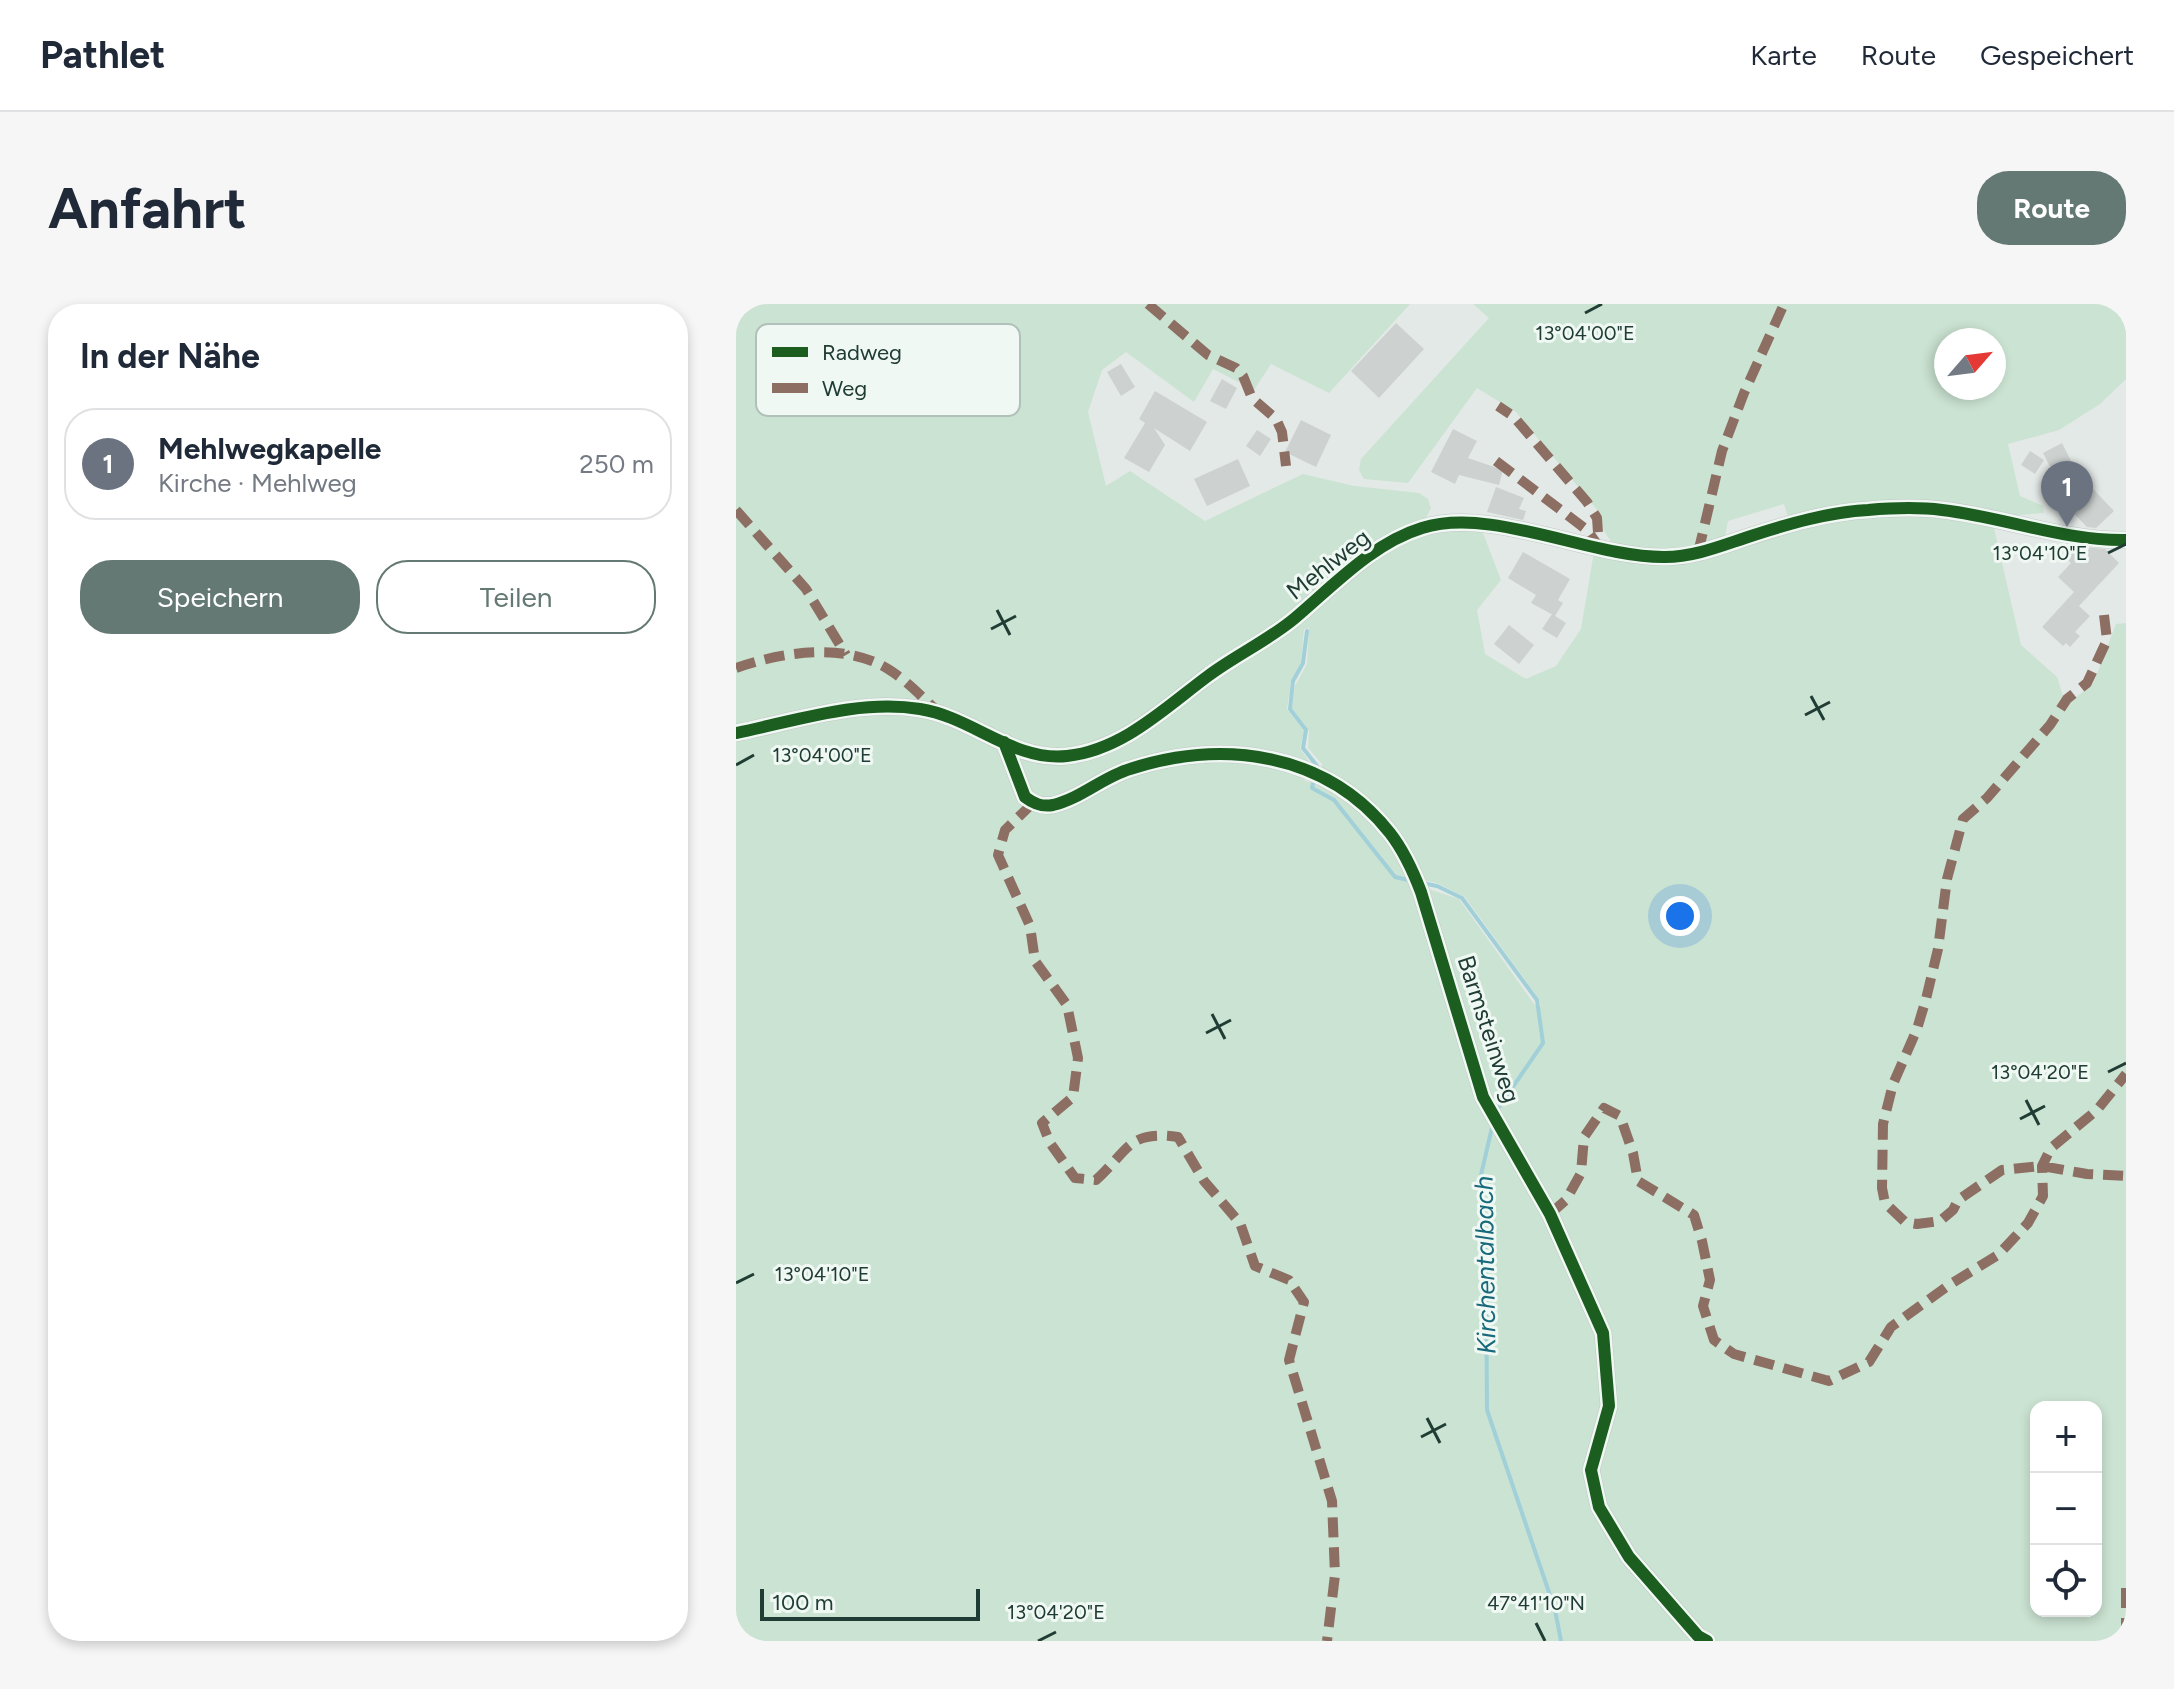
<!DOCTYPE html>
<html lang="de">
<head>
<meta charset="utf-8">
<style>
	:root { --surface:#fff; --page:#f6f6f7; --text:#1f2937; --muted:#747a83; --line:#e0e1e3; --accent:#647973 }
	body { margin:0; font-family:Figtree,sans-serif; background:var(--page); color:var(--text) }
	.controls { position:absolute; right:24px; bottom:24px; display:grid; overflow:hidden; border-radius:16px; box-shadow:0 4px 12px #0003 }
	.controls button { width:72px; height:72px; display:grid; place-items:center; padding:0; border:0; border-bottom:2px solid var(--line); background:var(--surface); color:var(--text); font:40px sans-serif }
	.compass { position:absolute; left:1198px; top:24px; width:72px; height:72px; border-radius:50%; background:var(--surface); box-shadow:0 4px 12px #0003; rotate:62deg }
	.scale { position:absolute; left:24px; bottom:20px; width:220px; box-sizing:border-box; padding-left:8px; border:4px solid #203d35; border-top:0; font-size:22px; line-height:28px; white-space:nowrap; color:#203d35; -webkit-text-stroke:6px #f0f8f4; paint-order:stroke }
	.you { position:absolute; left:944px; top:612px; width:28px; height:28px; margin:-20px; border:6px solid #fff; border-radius:50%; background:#1a73e8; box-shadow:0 0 0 12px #1a73e833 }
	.badge { display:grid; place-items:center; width:52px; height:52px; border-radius:50%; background:var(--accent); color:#fff; font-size:26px; font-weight:700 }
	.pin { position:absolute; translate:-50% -66px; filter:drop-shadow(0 2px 4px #0008) }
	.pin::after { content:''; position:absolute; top:42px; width:28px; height:24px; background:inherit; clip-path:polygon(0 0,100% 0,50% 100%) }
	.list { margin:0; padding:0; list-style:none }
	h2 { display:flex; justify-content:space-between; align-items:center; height:104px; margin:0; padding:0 32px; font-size:34px }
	h2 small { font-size:26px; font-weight:400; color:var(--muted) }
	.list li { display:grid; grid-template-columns:52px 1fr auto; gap:24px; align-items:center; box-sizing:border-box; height:112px; margin:0 16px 16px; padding:0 16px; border:2px solid var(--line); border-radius:32px }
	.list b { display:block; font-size:30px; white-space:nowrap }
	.list p { margin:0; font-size:26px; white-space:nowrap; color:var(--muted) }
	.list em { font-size:26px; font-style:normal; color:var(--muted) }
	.actions { display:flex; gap:16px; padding:24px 32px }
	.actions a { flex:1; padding:18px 0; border:2px solid var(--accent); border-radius:32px; text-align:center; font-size:28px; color:var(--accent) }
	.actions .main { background:var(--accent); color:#fff }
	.icon { flex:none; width:44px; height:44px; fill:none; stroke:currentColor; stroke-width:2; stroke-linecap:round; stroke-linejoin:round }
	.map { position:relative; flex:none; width:1390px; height:1337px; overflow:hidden; border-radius:32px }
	header { display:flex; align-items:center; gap:48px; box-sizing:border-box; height:112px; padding:0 40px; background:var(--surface); border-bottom:2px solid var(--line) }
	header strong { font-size:38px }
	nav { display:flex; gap:44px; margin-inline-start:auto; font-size:28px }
	.intro { display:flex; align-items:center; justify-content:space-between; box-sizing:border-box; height:192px; padding:0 48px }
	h1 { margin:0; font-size:56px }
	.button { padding:20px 36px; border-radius:32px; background:var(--accent); color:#fff; font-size:28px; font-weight:700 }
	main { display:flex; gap:48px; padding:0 48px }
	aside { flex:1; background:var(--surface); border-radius:32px; box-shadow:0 4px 12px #0003 }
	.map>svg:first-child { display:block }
	.green { fill:#cbe3d2; fill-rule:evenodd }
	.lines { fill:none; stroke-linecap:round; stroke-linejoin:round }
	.stream { stroke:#a1d0d9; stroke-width:4 }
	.building { fill:#cdd2d0 }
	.street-casing { stroke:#c0c6c3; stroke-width:18 }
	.street { stroke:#fbfcfb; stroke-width:14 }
	.quiet { stroke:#8d6e63; stroke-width:10; stroke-dasharray:20 10; stroke-linecap:butt }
	.cycleway-casing { stroke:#f0f8f4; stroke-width:17 }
	.cycleway { stroke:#1b5e20; stroke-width:12 }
	.ticks { fill:none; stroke:#203d35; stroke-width:3 }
	.labels { text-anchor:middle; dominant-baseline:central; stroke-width:6; stroke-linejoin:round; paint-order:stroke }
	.street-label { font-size:24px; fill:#203d35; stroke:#f0f8f4 }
	.water-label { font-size:26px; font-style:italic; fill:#17697b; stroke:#f0f8f4 }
	.key { fill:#f0f8f4; stroke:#b2c0bb; stroke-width:2 }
	.key-label { font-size:22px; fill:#203d35 }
	.ticks-label { font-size:20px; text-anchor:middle; fill:#203d35; stroke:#f0f8f4; stroke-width:6; stroke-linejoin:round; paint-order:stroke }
</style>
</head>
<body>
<header>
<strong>Pathlet</strong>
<nav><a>Karte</a><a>Route</a><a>Gespeichert</a></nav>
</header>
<div class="intro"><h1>Anfahrt</h1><a class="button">Route</a></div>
<main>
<aside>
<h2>In der Nähe<small></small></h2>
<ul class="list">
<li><span class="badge" style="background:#6b7280">1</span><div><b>Mehlwegkapelle</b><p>Kirche · Mehlweg</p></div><em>250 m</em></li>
</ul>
<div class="actions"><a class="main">Speichern</a><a>Teilen</a></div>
</aside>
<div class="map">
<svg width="1390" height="1337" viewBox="0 0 1390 1337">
	<rect width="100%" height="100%" fill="#e3e9e6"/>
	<path class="green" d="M 0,0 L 674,0 L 593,89 L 535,60 L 518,86 L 477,65 L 458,98 L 390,48 L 366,66 L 352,108 L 370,182 L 394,167 L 469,217 L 567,170 L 618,182 L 683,189 L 692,195 L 695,204 L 690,214 L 427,403 L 379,430 L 349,442 L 314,448 L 261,430 L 197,400 L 162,395 L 123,397 L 112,409 L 189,409 L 335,457 L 483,372 L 637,255 L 674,233 L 704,225 L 737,225 L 747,229 L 765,276 L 741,306 L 749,350 L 790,375 L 820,362 L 845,325 L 858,248 L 919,259 L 1110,212 L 1162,208 L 1211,211 L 1257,220 L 1285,341 L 1321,373 L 1330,401 L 1357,380 L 1380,320 L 1390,319 L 1390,1337 L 0,1337 ZM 573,324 L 571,360 L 559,382 L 556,404 L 573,427 L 572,444 L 586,460 L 586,468 C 642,496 658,523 687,576 L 701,579 L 729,593 L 803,695 L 805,702 L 798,700 L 723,595 L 689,584 L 654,536 L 625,507 L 594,485 L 570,477 L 548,462 L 493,454 L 419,462 L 364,472 L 372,465 L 413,455 L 540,450 L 576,462 L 564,444 L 568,427 L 551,405 L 555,377 L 565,358 L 568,325 ZM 1300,1103 L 1360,1103 L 1360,1307 L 1300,1307 Z
		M 737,0 L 1390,0 L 1390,75 L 1364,100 L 1323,126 L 1272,140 L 1284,192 L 1307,202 L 1308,209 L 1270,212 L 1194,200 L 1053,215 L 1048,200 L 992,217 L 988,237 L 974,241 L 970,239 L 968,232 L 962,230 L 959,243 L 925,248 L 876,239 L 868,227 L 863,208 L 780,108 L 741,84 L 672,179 L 628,175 L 623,166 L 625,155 L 753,14 ZM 1210,36 L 1258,36 L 1258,84 L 1210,84 Z"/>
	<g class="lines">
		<path class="stream" d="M 571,327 L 567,359 L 557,377 L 554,405 L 570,426 L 567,444 L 581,462 L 580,467
			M 578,475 L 576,484 L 598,496 L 659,573 L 677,577
			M 686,579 L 701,582 L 726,594 L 801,696 L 807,739 L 761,806
			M 757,819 L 745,871 L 750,962 L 751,1106 L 819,1306 L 825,1337"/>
	</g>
	<path class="building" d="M 660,19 L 688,45 L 643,94 L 615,67 Z
		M 385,60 L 399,83 L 385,92 L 371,68 Z
		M 486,75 L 501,84 L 490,105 L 474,97 Z
		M 419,87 L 471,118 L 454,147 L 418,124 L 429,141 L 413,168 L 388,154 L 409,119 L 403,115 Z
		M 565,116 L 595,131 L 580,163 L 549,148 Z
		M 717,125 L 741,137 L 732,154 L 767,166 L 763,181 L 723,171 L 719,180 L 695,168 Z
		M 521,126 L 535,135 L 524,152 L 510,142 Z
		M 1326,139 L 1340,167 L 1378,207 L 1360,224 L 1351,223 L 1322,193 L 1327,188 L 1307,149 Z
		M 1294,147 L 1308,156 L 1299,170 L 1285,161 Z
		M 502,155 L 514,182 L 471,202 L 458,175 Z
		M 760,183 L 788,194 L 783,205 L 790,207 L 787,216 L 751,208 Z
		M 1337,242 L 1369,245 L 1383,259 L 1343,302 L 1354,312 L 1339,328 L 1344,332 L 1334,343 L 1330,339 L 1327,342 L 1306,323 L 1338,288 L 1322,273 L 1335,259 L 1327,252 Z
		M 787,248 L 834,275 L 822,296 L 827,299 L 819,312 L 795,299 L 800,291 L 772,274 Z
		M 816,310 L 830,319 L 821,334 L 806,325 Z
		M 773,321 L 798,341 L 783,360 L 758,340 Z"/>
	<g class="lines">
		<g class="street-casing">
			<path id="street" d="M 0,429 C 59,417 124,395 184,405 C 236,413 278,458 331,452 C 387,446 430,403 472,372 C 500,351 533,336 559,314 C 598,281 637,239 686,224 C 756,202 856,254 929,253 C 959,253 987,241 1015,232 C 1052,220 1093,208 1132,206 C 1155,204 1183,203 1206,206 C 1268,213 1327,237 1390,236
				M 268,438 L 289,493 C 298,500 306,503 317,501 C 344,495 367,473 394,465 C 487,435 590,448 654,529 C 668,547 677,567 685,588 L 747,793 L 814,910 L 867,1029 L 873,1102 L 855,1166 L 863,1203 L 893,1253 L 962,1332 L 971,1337"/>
		</g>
		<use href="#street" class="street"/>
		<path class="quiet" d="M 412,0 L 472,51 L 500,64 L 507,72 L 516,94 L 540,115 L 546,128 L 550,162
			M 760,157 L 851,226 L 863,243 L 861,214 L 851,198 L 777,112 L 762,102
			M 0,206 L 70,285 L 110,351
			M 962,249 L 986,147 L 1008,89 L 1048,0
			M 1368,311 L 1371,336 L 1351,379 L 1331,395 L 1314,421 L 1251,494 L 1227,515 L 1211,575 L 1202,645 L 1190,695 L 1181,725 L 1157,780 L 1147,820 L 1146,884 L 1149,899 L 1169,918 L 1181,920 L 1204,917 L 1217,906 L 1222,896 L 1266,866 L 1306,862 L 1351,870 L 1390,872
			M 0,364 C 46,348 108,338 152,365 C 170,376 185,392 200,406
			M 297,499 L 269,526 L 262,551 L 294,622 L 299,657 L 331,701 L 342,754 L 337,793 L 306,819 L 314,839 L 339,874 L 360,876 C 393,846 392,826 442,833 L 468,877 L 504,919 L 519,962 L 553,976 L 568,998 L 553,1056 L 596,1197 L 599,1271 L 591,1337
			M 814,910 L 830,896 L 845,869 L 848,833 L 868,804 L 884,812 L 897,849 L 902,877 L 958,911 L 966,937 L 974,976 L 967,1002 L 978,1036 L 998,1050 L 1093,1077 L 1133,1058 L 1155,1023 L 1213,981 L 1262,951 L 1292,919 L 1307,892 L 1306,862 L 1315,844 L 1361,806 L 1390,770
			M 1390,1284 L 1390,1331"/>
		<g class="cycleway-casing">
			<path id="cycleway" d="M 0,429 C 59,417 124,395 184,405 C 236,413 278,458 331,452 C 387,446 430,403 472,372 C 500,351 533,336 559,314 C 598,281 637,239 686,224 C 756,202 856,254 929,253 C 959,253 987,241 1015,232 C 1052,220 1093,208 1132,206 C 1155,204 1183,203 1206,206 C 1268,213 1327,237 1390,236
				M 268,438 L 289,493 C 298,500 306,503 317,501 C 344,495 367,473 394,465 C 487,435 590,448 654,529 C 668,547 677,567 685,588 L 747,793 L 814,910 L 867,1029 L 873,1102 L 855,1166 L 863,1203 L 893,1253 L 962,1332 L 971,1337"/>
		</g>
		<use href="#cycleway" class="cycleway"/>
	</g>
	<path class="ticks" d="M 849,9 L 866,0M 1372,249 L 1390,240M 261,306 L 274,331M 255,325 L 280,312M 1075,392 L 1088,416M 1069,411 L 1094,398M 0,461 L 18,451M 476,710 L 489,735M 470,729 L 495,716M 1372,768 L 1390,759M 1290,796 L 1303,821M 1284,815 L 1309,802M 0,979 L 18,970M 691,1114 L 704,1139M 685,1133 L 710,1120M 800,1319 L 809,1337M 302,1337 L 320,1328"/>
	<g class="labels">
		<g class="street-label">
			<text transform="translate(592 260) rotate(-38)">Mehlweg</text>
			<text transform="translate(753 725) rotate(72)">Barmsteinweg</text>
		</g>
		<g class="water-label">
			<text transform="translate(749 961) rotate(-91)">Kirchentalbach</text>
		</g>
	</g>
	<rect x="20" y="20" width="264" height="92" rx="12" class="key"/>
	<rect x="36" y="43" width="36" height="10" fill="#1b5e20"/>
	<rect x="36" y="79" width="36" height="10" fill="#8d6e63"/>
	<g class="key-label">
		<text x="86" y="56">Radweg</text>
		<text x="86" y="92">Weg</text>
	</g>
	<g class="ticks-label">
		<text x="849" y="36">13°04'00"E</text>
		<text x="1304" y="256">13°04'10"E</text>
		<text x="86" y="458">13°04'00"E</text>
		<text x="1304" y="775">13°04'20"E</text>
		<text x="86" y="977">13°04'10"E</text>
		<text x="800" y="1306">47°41'10"N</text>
		<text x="320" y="1315">13°04'20"E</text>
	</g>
</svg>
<div class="controls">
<button>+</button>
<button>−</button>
<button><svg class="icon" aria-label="locate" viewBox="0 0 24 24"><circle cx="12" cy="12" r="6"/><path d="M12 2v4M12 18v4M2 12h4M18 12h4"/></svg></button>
</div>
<svg class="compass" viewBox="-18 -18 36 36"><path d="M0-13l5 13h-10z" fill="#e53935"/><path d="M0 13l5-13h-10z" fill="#747a83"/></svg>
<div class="scale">100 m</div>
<div class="you"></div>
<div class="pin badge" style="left:1331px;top:223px;background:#6b7280">1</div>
</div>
</main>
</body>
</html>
